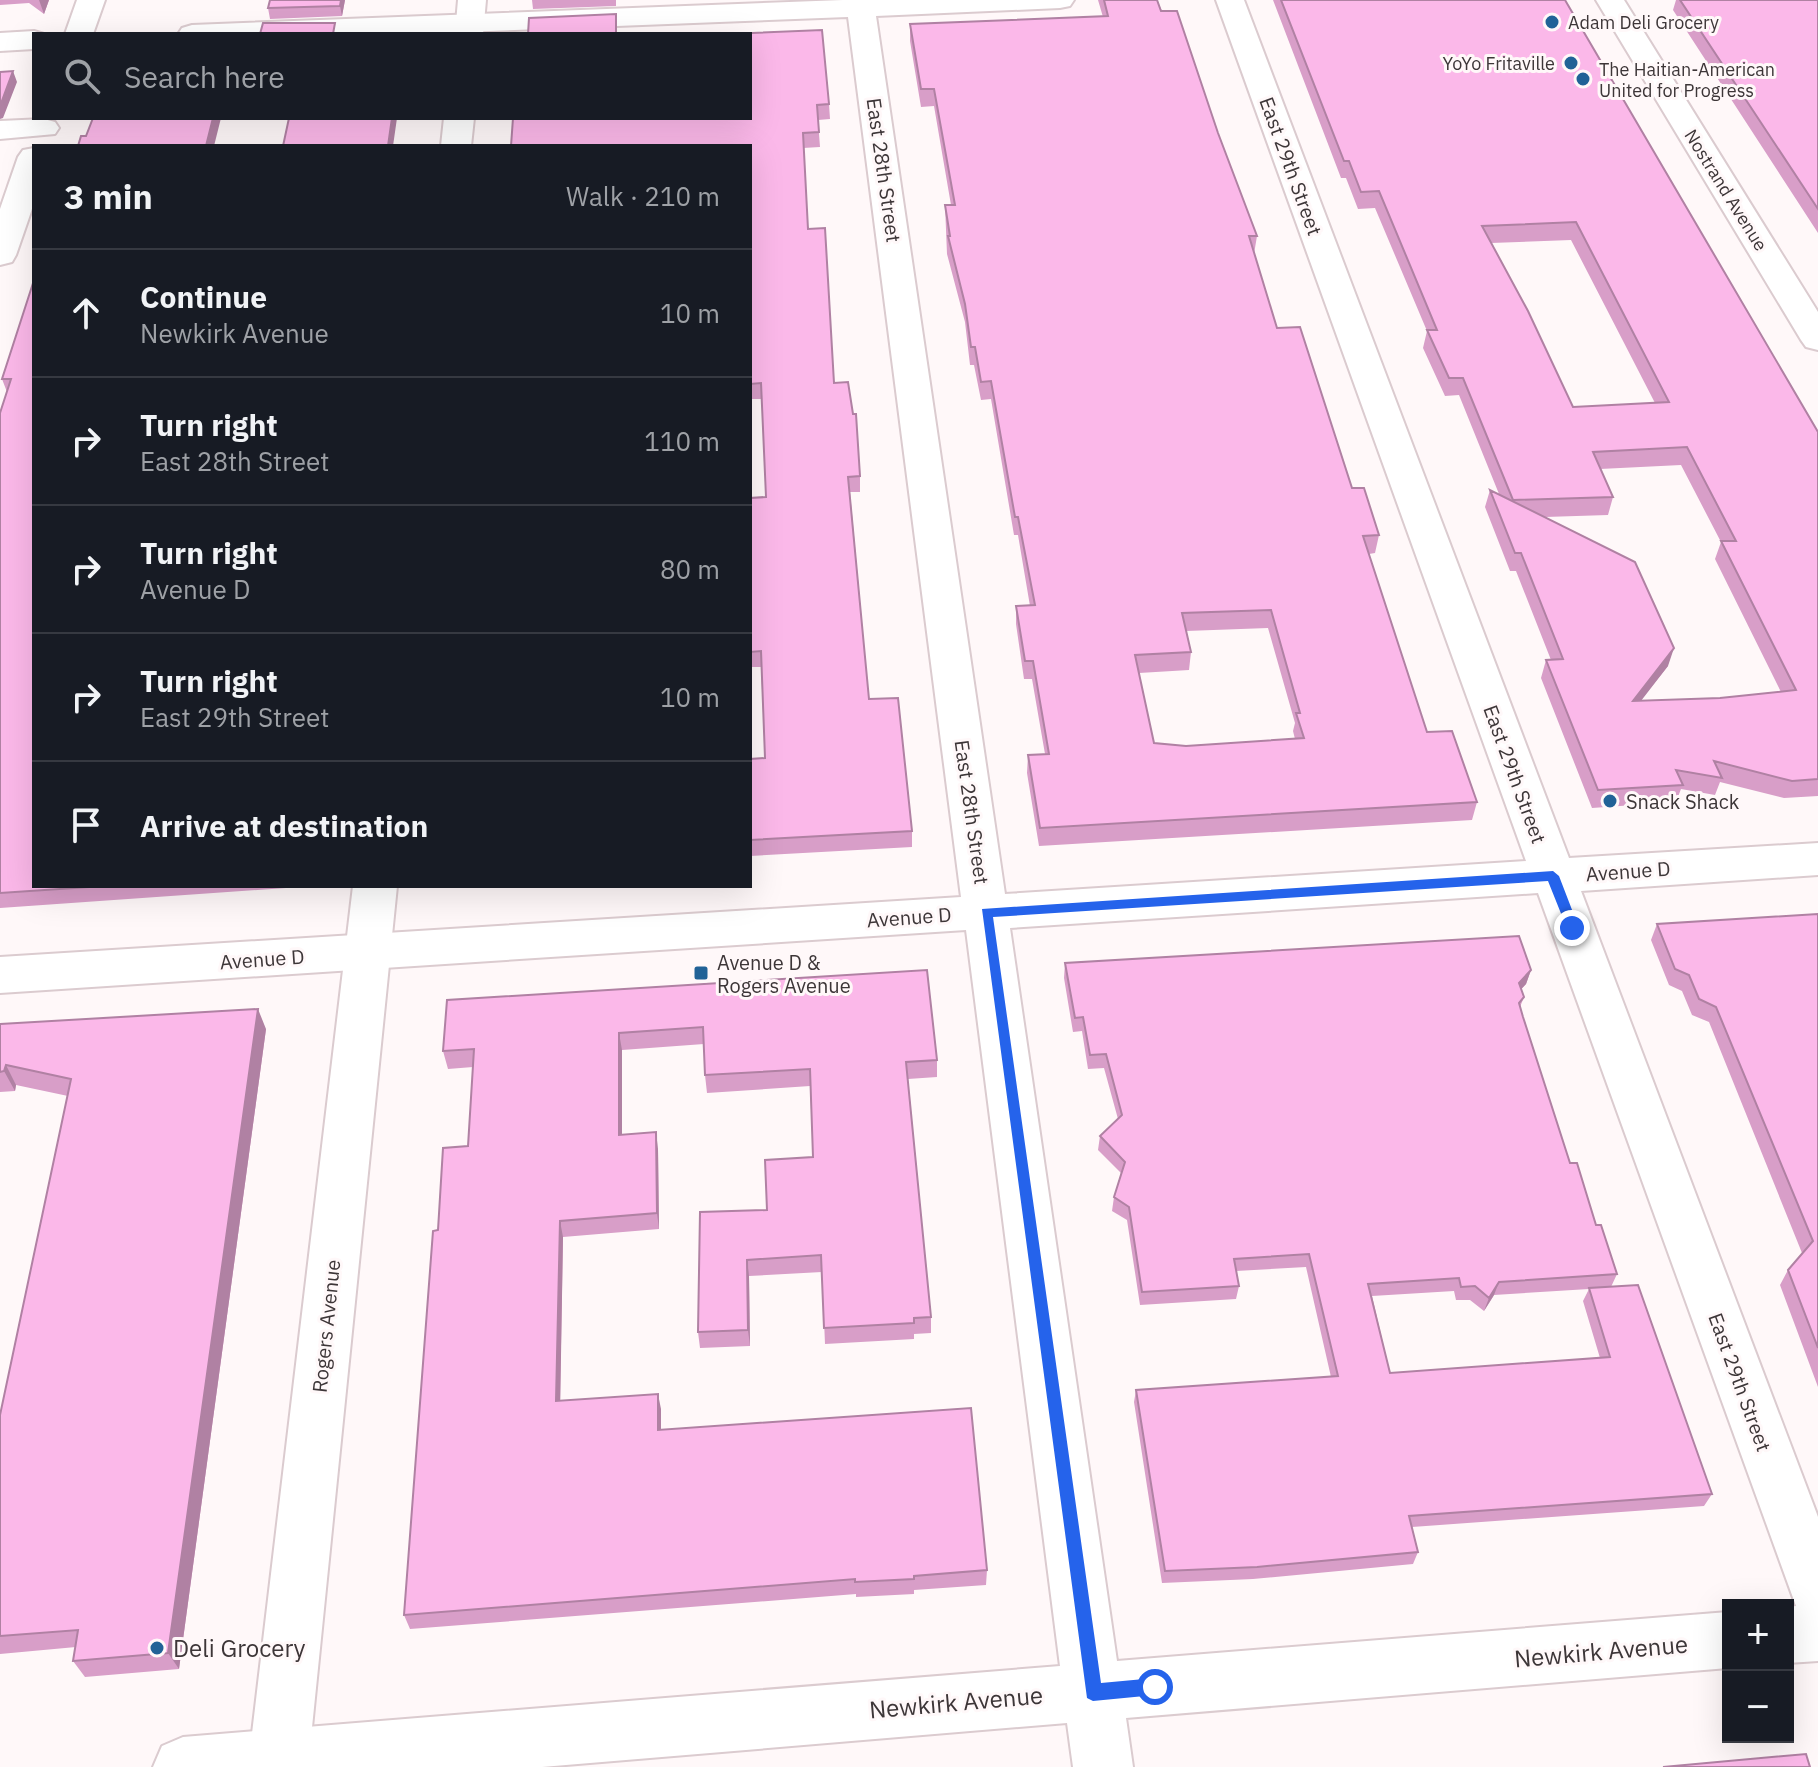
<!DOCTYPE html>
<html lang="en">
<head>
<meta charset="utf-8">
<style>
	:root { --surface:#171b24; --page:#20242c; --text:#f1f3f6; --muted:#9ea1a6; --line:#363941 }
	body { margin:0; font-family:"IBM Plex Sans",sans-serif; background:var(--page); color:var(--text) }
	.controls { position:absolute; right:24px; bottom:24px; display:grid; overflow:hidden; border-radius:0px; box-shadow:0 8px 32px #0002 }
	.controls button { width:72px; height:72px; display:grid; place-items:center; padding:0; border:0; border-bottom:2px solid var(--line); background:var(--surface); color:var(--text); font:40px sans-serif }
	.stop { position:absolute; width:24px; height:24px; margin:-18px; border:6px solid #2563eb; border-radius:50%; background:#fff }
	.stop.end { background:#2563eb; border-color:#fff; box-shadow:0 2px 8px #0008 }
	.list { margin:0; padding:0; list-style:none }
	h2 { display:flex; justify-content:space-between; align-items:center; height:104px; margin:0; padding:0 32px; font-size:34px }
	h2 small { font-size:26px; font-weight:400; color:var(--muted) }
	.list li { display:grid; grid-template-columns:52px 1fr auto; gap:24px; align-items:center; box-sizing:border-box; height:128px; padding:0 32px; border-top:2px solid var(--line) }
	.list b { display:block; font-size:30px; white-space:nowrap }
	.list p { margin:0; font-size:26px; white-space:nowrap; color:var(--muted) }
	.list em { font-size:26px; font-style:normal; color:var(--muted) }
	.icon { flex:none; width:44px; height:44px; fill:none; stroke:currentColor; stroke-width:2; stroke-linecap:round; stroke-linejoin:round }
	.map { position:relative; flex:none; width:1818px; height:1767px; overflow:hidden }
	.search { position:absolute; background:var(--surface); box-shadow:0 8px 32px #0002; left:32px; top:32px; width:720px; height:88px; display:flex; align-items:center; gap:20px; box-sizing:border-box; padding:0 28px; border-radius:0px; color:var(--muted); font-size:30px }
	.panel { position:absolute; background:var(--surface); box-shadow:0 8px 32px #0002; left:32px; top:144px; width:720px; height:744px; border-radius:0px }
	.map>svg:first-child { display:block }
	.lines { fill:none; stroke-linecap:round; stroke-linejoin:round }
	.minor-casing { stroke:#dbcbcf; stroke-width:4 }
	.major-casing { stroke:#dbcbcf; stroke-width:4 }
	.minor { fill:#fff; fill-rule:evenodd }
	.major { fill:#fff; fill-rule:evenodd }
	.wall { fill:#d89ec8; fill-rule:evenodd }
	.shaded-wall { fill:#b081a3 }
	.building { fill:#fbb8e9; stroke:#b081a3; stroke-width:2; fill-rule:evenodd }
	.route { fill:#2563eb }
	.poi-dot { fill:#216297; stroke:#fff8f9; stroke-width:3 }
	.labels { text-anchor:middle; dominant-baseline:central; stroke-width:6; stroke-linejoin:round; paint-order:stroke }
	.far-poi-label { font-size:18px; fill:#3d3638; stroke:#fff8f9; text-anchor:start }
	.far-street-label { font-size:18px; fill:#3d3638; stroke:#fff8f9 }
	.street-label { font-size:20px; fill:#3d3638; stroke:#fff8f9 }
	.poi-label { font-size:20px; fill:#3d3638; stroke:#fff8f9; text-anchor:start }
	.near-poi-label { font-size:24px; fill:#3d3638; stroke:#fff8f9; text-anchor:start }
	.near-street-label { font-size:24px; fill:#3d3638; stroke:#fff8f9 }
</style>
</head>
<body>
<div class="map">
<svg width="1818" height="1767" viewBox="0 0 1818 1767">
	<rect width="100%" height="100%" fill="#fff8f9"/>
	<g class="lines">
		<g class="minor-casing">
			<path id="minor" d="M 77,0 L 105,0 L 93,34 L 65,34 Z
				M 843,0 L 1074,0 L 1070,6 L 1060,8 L 876,16 L 1005,894 L 1526,861 L 1216,0 L 1244,0 L 1569,858 L 1818,843 L 1818,875 L 1581,891 L 1818,1517 L 1818,1661 L 1788,1663 L 1788,1607 L 1796,1606 L 1538,893 L 1010,928 L 1117,1661 L 1728,1612 L 1728,1668 L 1126,1718 L 1133,1767 L 1073,1767 L 1067,1723 L 542,1767 L 153,1767 L 162,1746 L 183,1737 L 1060,1666 L 966,930 L 0,993 L 0,957 L 961,897 L 848,17 L 411,34 L 178,34 L 182,28 L 192,25 Z
				M 34,31 L 44,34 L 34,34 L 34,49 L 0,51 L 0,33 Z
				M 44,119 L 55,122 L 59,128 L 55,134 L 0,139 L 0,121 Z
				M 34,148 L 34,203 L 16,255 L 12,262 L 0,265 L 0,209 L 18,157 L 23,150 Z"/>
		</g>
		<g class="major-casing">
			<path id="major" d="M 458,0 L 486,0 L 483,34 L 455,34 Z
				M 1596,0 L 1624,0 L 1818,312 L 1818,350 L 1806,347 L 1801,340 Z
				M 444,118 L 474,118 L 471,146 L 441,146 Z
				M 353,886 L 397,886 L 308,1767 L 248,1767 Z"/>
		</g>
		<use href="#minor" class="minor"/>
		<use href="#major" class="major"/>
	</g>
	<path class="wall" d="M 0,0 L 49,0 L 44,14 L 29,3 L 0,5 Z
		M 270,0 L 345,0 L 342,16 L 270,19 L 268,8 Z
		M 532,0 L 616,0 L 616,6 L 533,9 Z
		M 1098,0 L 1157,0 L 1218,133 L 1257,236 L 1254,254 L 1277,328 L 1352,488 L 1379,535 L 1375,553 L 1369,554 L 1427,732 L 1477,802 L 1472,820 L 1039,846 L 1027,773 L 1028,755 L 1045,754 L 1032,679 L 1024,679 L 1016,624 L 1016,606 L 1030,606 L 1018,535 L 1014,535 L 991,399 L 981,400 L 974,365 L 970,365 L 965,322 L 947,254 L 945,205 L 951,205 L 934,106 L 921,107 L 910,41 L 910,24 L 1103,17 ZM 1268,628 L 1295,723 L 1293,731 L 1295,739 L 1186,746 L 1154,743 L 1139,673 L 1189,670 L 1191,652 L 1186,631 Z
		M 1273,0 L 1565,0 L 1818,432 L 1818,796 L 1784,798 L 1720,782 L 1715,795 L 1681,789 L 1676,802 L 1592,808 L 1541,678 L 1546,660 L 1551,660 L 1516,571 L 1510,571 L 1485,507 L 1490,490 L 1499,494 L 1459,395 L 1445,396 L 1423,348 L 1427,331 L 1375,208 L 1358,209 L 1346,178 L 1341,178 ZM 1571,240 L 1655,403 L 1573,407 L 1491,243 ZM 1681,465 L 1721,542 L 1715,559 L 1781,692 L 1720,698 L 1640,701 L 1668,666 L 1545,517 L 1608,515 L 1613,497 L 1600,469 Z
		M 1676,0 L 1818,0 L 1818,233 L 1673,10 Z
		M 750,34 L 829,104 L 830,119 L 818,120 L 820,147 L 803,148 L 808,229 L 834,383 L 860,476 L 860,492 L 850,492 L 869,699 L 912,831 L 912,847 L 750,856 L 750,759 L 765,758 L 761,667 L 750,667 L 750,498 L 766,497 L 762,399 L 750,399 Z
		M 34,280 L 34,886 L 286,886 L 286,888 L 0,908 L 0,413 L 7,392 L 2,379 Z
		M 1818,914 L 1818,1387 L 1780,1285 L 1788,1270 L 1802,1253 L 1709,1022 L 1692,1015 L 1682,991 L 1669,985 L 1651,940 L 1657,924 Z
		M 1065,963 L 1531,970 L 1526,984 L 1521,989 L 1524,997 L 1520,1007 L 1570,1163 L 1617,1274 L 1611,1287 L 1712,1494 L 1704,1506 L 1412,1527 L 1418,1552 L 1413,1564 L 1253,1579 L 1162,1583 L 1134,1402 L 1136,1390 L 1331,1377 L 1306,1267 L 1236,1271 L 1239,1286 L 1236,1299 L 1140,1305 L 1127,1220 L 1112,1211 L 1114,1197 L 1121,1173 L 1098,1150 L 1100,1136 L 1118,1119 L 1104,1068 L 1088,1069 L 1082,1031 L 1073,1032 L 1064,978 ZM 1589,1289 L 1583,1301 L 1600,1358 L 1390,1373 L 1372,1296 L 1454,1291 L 1456,1300 L 1470,1300 L 1484,1311 L 1494,1295 Z
		M 927,970 L 937,1060 L 937,1077 L 908,1079 L 931,1317 L 931,1333 L 914,1334 L 914,1339 L 825,1344 L 822,1272 L 749,1276 L 750,1346 L 700,1348 L 698,1332 L 767,1210 L 813,1157 L 810,1086 L 707,1093 L 705,1075 L 704,1044 L 622,1050 L 622,1135 L 658,1149 L 659,1229 L 563,1237 L 560,1400 L 661,1409 L 661,1430 L 987,1570 L 986,1585 L 914,1590 L 914,1594 L 856,1597 L 856,1594 L 410,1629 L 404,1615 L 438,1230 L 468,1146 L 473,1067 L 448,1069 L 443,1051 Z
		M 0,1024 L 266,1029 L 179,1669 L 85,1677 L 73,1661 L 76,1647 L 0,1654 L 0,1415 L 68,1096 L 16,1085 L 15,1091 L 0,1092 Z"/>
	<path class="shaded-wall" d="M 39,0 L 49,0 L 44,14 Z
		M 341,0 L 345,0 L 342,16 L 340,6 Z
		M 13,71 L 17,82 L 3,118 L 0,119 L 0,106 Z
		M 213,118 L 221,118 L 214,146 L 206,146 Z
		M 392,118 L 397,118 L 393,146 L 388,146 Z
		M 1674,648 L 1668,666 L 1627,719 L 1633,701 Z
		M 1531,970 L 1526,984 L 1514,997 L 1519,983 Z
		M 258,1009 L 266,1029 L 179,1669 L 168,1653 Z
		M 619,1033 L 622,1050 L 622,1152 L 619,1135 Z
		M 6,1065 L 16,1085 L 15,1091 L 4,1071 Z
		M 656,1132 L 658,1149 L 659,1229 L 657,1213 Z
		M 560,1221 L 563,1237 L 560,1416 L 556,1401 Z
		M 747,1260 L 749,1276 L 750,1346 L 748,1330 Z
		M 1499,1282 L 1494,1295 L 1484,1311 L 1489,1298 Z
		M 658,1394 L 661,1409 L 661,1446 L 658,1430 Z"/>
	<path class="building" d="M 270,0 L 341,0 L 340,6 L 268,8 Z
		M 1104,0 L 1157,0 L 1161,11 L 1177,11 L 1218,133 L 1257,236 L 1249,236 L 1277,328 L 1300,327 L 1352,488 L 1364,488 L 1379,535 L 1363,536 L 1427,732 L 1452,731 L 1477,802 L 1040,828 L 1028,755 L 1049,754 L 1033,661 L 1025,661 L 1016,606 L 1035,605 L 1018,517 L 1015,517 L 991,381 L 981,382 L 975,347 L 971,347 L 965,304 L 948,236 L 950,236 L 945,205 L 955,205 L 934,89 L 921,89 L 910,24 L 1108,16 ZM 1271,610 L 1300,713 L 1296,713 L 1304,738 L 1186,746 L 1154,743 L 1135,655 L 1191,652 L 1182,613 Z
		M 1281,0 L 1565,0 L 1818,432 L 1818,779 L 1792,781 L 1714,761 L 1722,778 L 1676,770 L 1683,785 L 1598,790 L 1546,660 L 1563,659 L 1521,553 L 1515,553 L 1490,490 L 1635,562 L 1674,648 L 1633,701 L 1720,698 L 1796,690 L 1721,541 L 1736,541 L 1687,447 L 1593,452 L 1613,497 L 1513,500 L 1463,378 L 1449,378 L 1427,330 L 1437,330 L 1379,191 L 1361,192 L 1349,161 L 1344,161 ZM 1576,222 L 1669,402 L 1573,407 L 1528,311 L 1482,226 Z
		M 1680,0 L 1818,0 L 1818,209 Z
		M 616,14 L 616,34 L 528,34 L 529,18 Z
		M 263,23 L 335,23 L 333,34 L 260,34 Z
		M 822,30 L 829,104 L 817,105 L 819,132 L 803,133 L 808,229 L 825,228 L 834,383 L 848,382 L 853,414 L 856,414 L 860,476 L 848,477 L 869,699 L 898,698 L 912,831 L 750,840 L 750,759 L 765,758 L 761,651 L 750,652 L 750,498 L 766,497 L 761,383 L 750,384 L 750,146 L 511,146 L 513,118 L 750,118 L 750,34 L 729,34 Z
		M 13,71 L 0,106 L 0,72 Z
		M 93,118 L 213,118 L 206,146 L 78,146 L 81,136 L 86,136 Z
		M 289,118 L 392,118 L 388,146 L 283,146 Z
		M 34,280 L 34,886 L 104,886 L 0,893 L 0,413 L 11,379 L 2,379 Z
		M 1818,914 L 1818,1348 L 1788,1270 L 1813,1241 L 1716,1007 L 1699,999 L 1689,975 L 1675,969 L 1657,924 Z
		M 1519,936 L 1531,970 L 1519,983 L 1524,997 L 1519,1003 L 1523,1017 L 1570,1163 L 1577,1163 L 1596,1225 L 1601,1225 L 1617,1274 L 1499,1282 L 1489,1298 L 1475,1286 L 1461,1287 L 1459,1278 L 1368,1284 L 1390,1373 L 1610,1357 L 1589,1288 L 1638,1285 L 1712,1494 L 1409,1516 L 1418,1552 L 1257,1567 L 1165,1571 L 1136,1390 L 1338,1376 L 1309,1254 L 1234,1259 L 1239,1286 L 1142,1292 L 1129,1207 L 1114,1197 L 1125,1162 L 1100,1136 L 1122,1115 L 1106,1054 L 1090,1055 L 1083,1017 L 1075,1018 L 1065,963 Z
		M 927,970 L 937,1060 L 906,1062 L 931,1317 L 914,1318 L 914,1323 L 824,1328 L 821,1255 L 747,1260 L 748,1330 L 698,1332 L 700,1212 L 767,1210 L 765,1160 L 813,1157 L 810,1069 L 705,1075 L 703,1027 L 619,1033 L 619,1135 L 656,1132 L 657,1213 L 560,1221 L 556,1401 L 658,1394 L 658,1430 L 971,1408 L 987,1570 L 914,1576 L 914,1579 L 855,1582 L 855,1579 L 404,1615 L 433,1231 L 438,1230 L 443,1148 L 468,1146 L 474,1049 L 443,1051 L 447,1000 Z
		M 258,1009 L 168,1653 L 73,1661 L 78,1630 L 0,1636 L 0,1415 L 71,1079 L 6,1065 L 4,1071 L 0,1072 L 0,1024 Z
		M 1806,1754 L 1810,1767 L 1663,1767 Z"/>
	<path class="route" d="M 1553,871 L 1559,876 L 1579,928 L 1577,931 L 1568,931 L 1548,881 L 993,917 L 1101,1683 L 1155,1678 L 1161,1681 L 1164,1687 L 1161,1693 L 1155,1695 L 1093,1701 L 1087,1698 L 982,909 Z"/>
	<g class="poi-dot">
		<circle cx="1552" cy="22" r="8"/>
		<circle cx="1571" cy="63" r="8"/>
		<circle cx="1583" cy="79" r="8"/>
		<circle cx="1610" cy="801" r="8"/>
		<rect x="693" y="965" width="16" height="16" rx="4"/>
		<circle cx="157" cy="1648" r="8"/>
	</g>
	<g class="labels">
		<g class="far-poi-label">
			<text x="1568" y="22">Adam Deli Grocery</text>
			<text x="1555" y="63" text-anchor="end">YoYo Fritaville</text>
			<text x="1599" y="69">The Haitian-American<tspan x="1599" dy="21">United for Progress</tspan></text>
		</g>
		<g class="far-street-label">
			<text transform="translate(1726 190) rotate(58)">Nostrand Avenue</text>
		</g>
		<g class="street-label">
			<text transform="translate(1291 166) rotate(70)">East 29th Street</text>
			<text transform="translate(884 170) rotate(82)">East 28th Street</text>
			<text transform="translate(1515 774) rotate(70)">East 29th Street</text>
			<text transform="translate(972 812) rotate(82)">East 28th Street</text>
			<text transform="translate(1628 871) rotate(-4)">Avenue D</text>
			<text transform="translate(909 917) rotate(-4)">Avenue D</text>
			<text transform="translate(262 959) rotate(-4)">Avenue D</text>
			<text transform="translate(326 1326) rotate(-84)">Rogers Avenue</text>
			<text transform="translate(1740 1382) rotate(70)">East 29th Street</text>
		</g>
		<g class="poi-label">
			<text x="1626" y="801">Snack Shack</text>
			<text x="717" y="962">Avenue D &amp;<tspan x="717" dy="23">Rogers Avenue</tspan></text>
		</g>
		<g class="near-poi-label">
			<text x="173" y="1648">Deli Grocery</text>
		</g>
		<g class="near-street-label">
			<text transform="translate(1601 1651) rotate(-5)">Newkirk Avenue</text>
			<text transform="translate(956 1702) rotate(-5)">Newkirk Avenue</text>
		</g>
	</g>
</svg>
<div class="controls">
<button>+</button>
<button>−</button>
</div>
<div class="stop" style="left:1155px;top:1687px"></div>
<div class="stop end" style="left:1572px;top:928px"></div>
<div class="search"><svg class="icon" aria-label="search" viewBox="0 0 24 24"><circle cx="10" cy="10" r="6"/><path d="M15 15l6 6"/></svg>Search here</div>
<section class="panel">
<h2>3 min<small>Walk · 210 m</small></h2>
<ul class="list">
<li><svg class="icon" aria-label="ahead" viewBox="0 0 24 24"><path d="M12 20V5M6 11l6-6 6 6"/></svg><div><b>Continue</b><p>Newkirk Avenue</p></div><em>10 m</em></li>
<li><svg class="icon" aria-label="right" viewBox="0 0 24 24"><path d="M7 20v-9h11M14 6l5 5-5 5"/></svg><div><b>Turn right</b><p>East 28th Street</p></div><em>110 m</em></li>
<li><svg class="icon" aria-label="right" viewBox="0 0 24 24"><path d="M7 20v-9h11M14 6l5 5-5 5"/></svg><div><b>Turn right</b><p>Avenue D</p></div><em>80 m</em></li>
<li><svg class="icon" aria-label="right" viewBox="0 0 24 24"><path d="M7 20v-9h11M14 6l5 5-5 5"/></svg><div><b>Turn right</b><p>East 29th Street</p></div><em>10 m</em></li>
<li><svg class="icon" aria-label="arrive" viewBox="0 0 24 24"><path d="M6 21V4h12l-3 4 3 4H6"/></svg><div><b>Arrive at destination</b></div></li>
</ul>
</section>
</div>
</body>
</html>
